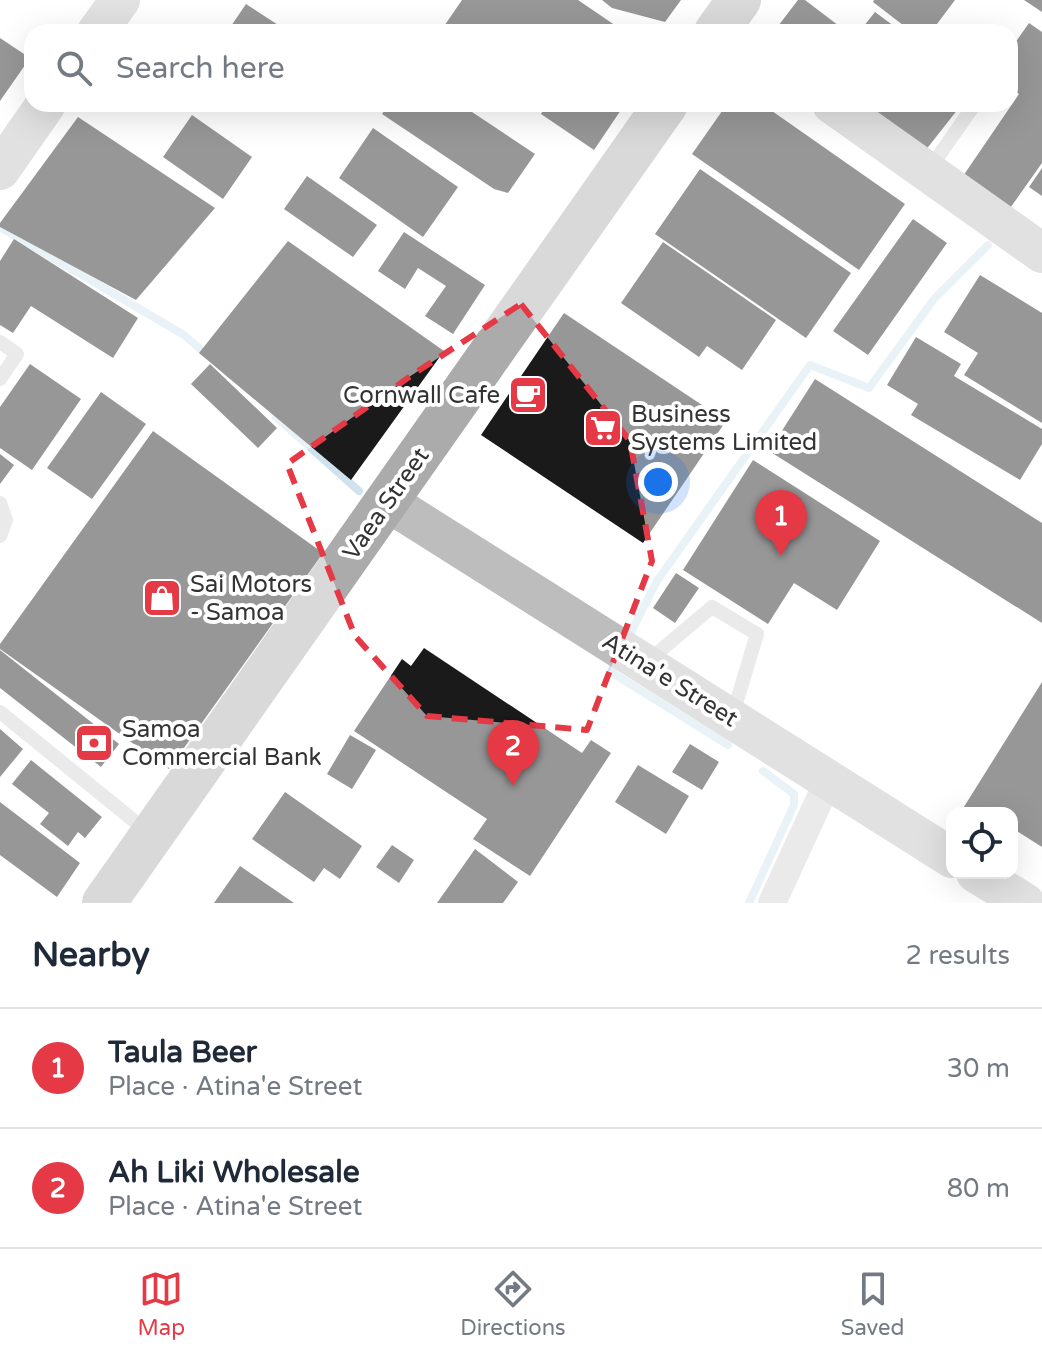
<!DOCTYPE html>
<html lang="en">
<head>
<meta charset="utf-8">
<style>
	:root { --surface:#fff; --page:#f2f2f3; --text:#1f2937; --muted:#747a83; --line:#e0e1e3; --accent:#e63946 }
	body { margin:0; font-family:"Varela Round",sans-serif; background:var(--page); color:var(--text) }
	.controls { position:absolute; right:24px; bottom:24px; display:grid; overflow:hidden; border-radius:16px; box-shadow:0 8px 32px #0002 }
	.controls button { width:72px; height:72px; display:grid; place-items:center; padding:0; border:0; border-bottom:2px solid var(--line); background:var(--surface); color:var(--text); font:40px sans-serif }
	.you { position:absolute; left:658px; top:482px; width:28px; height:28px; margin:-20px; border:6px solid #fff; border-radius:50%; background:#1a73e8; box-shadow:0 0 0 12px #1a73e833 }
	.badge { display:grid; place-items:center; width:52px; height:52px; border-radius:50%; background:var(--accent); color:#fff; font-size:26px; font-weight:700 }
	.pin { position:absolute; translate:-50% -66px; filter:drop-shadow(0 2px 4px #0008) }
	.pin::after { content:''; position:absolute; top:42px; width:28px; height:24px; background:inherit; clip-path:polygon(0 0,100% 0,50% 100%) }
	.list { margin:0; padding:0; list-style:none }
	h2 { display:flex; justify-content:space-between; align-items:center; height:104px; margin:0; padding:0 32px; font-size:34px }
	h2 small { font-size:26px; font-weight:400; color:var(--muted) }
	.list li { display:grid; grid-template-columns:52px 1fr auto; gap:24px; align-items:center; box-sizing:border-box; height:120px; padding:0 32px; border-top:2px solid var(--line) }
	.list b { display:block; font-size:30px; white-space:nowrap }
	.list p { margin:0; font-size:26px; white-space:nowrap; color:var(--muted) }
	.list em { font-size:26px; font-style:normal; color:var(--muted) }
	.icon { flex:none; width:44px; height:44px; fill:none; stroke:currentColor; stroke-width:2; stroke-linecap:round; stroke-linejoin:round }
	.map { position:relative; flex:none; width:1042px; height:903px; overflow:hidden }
	.search { position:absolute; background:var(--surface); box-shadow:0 8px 32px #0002; left:24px; right:24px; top:24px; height:88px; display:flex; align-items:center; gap:20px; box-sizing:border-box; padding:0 28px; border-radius:24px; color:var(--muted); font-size:30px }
	.sheet { height:344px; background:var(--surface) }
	nav { display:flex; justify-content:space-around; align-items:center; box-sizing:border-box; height:112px; border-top:2px solid var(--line); background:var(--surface); font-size:22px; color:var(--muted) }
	nav a { display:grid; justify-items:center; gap:4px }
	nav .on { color:var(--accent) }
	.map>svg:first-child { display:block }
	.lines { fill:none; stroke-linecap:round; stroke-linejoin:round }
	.stream { stroke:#cfe2ee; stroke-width:8 }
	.building { fill:#1a1a1a }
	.service { stroke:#d0d0d0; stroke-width:14 }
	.minor { stroke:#d0d0d0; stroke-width:28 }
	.secondary { stroke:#bdbdbd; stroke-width:40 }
	.primary { stroke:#ababab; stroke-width:44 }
	.marked { fill:none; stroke:#e63946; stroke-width:6; stroke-dasharray:16 10; stroke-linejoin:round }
	.labels { text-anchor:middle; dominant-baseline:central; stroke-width:8; stroke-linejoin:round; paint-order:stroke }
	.poi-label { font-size:24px; fill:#333; stroke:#fff; text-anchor:start }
	.street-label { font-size:24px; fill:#333; stroke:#fff }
</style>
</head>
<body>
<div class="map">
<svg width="1042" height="903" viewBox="0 0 1042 903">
	<rect width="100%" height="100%" fill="#fff"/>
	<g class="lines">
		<path class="stream" d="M 0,227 L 184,335 L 207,355
			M 276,417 L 359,491
			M 627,640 L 657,581 L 810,365 L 869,388 L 934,299 L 988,245
			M 617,660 L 611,672 L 728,745
			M 749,903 L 794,805 L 794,794 L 763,771"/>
	</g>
	<path class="building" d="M 462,0 L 578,0 L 625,32 L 440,32 Z
		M 602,0 L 681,0 L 665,22 L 612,8 Z
		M 798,0 L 805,0 L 847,32 L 778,32 L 775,30 Z
		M 874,0 L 955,0 L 931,32 L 912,32 L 873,2 Z
		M 1024,0 L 1042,0 L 1042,12 Z
		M 246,4 L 289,32 L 227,32 Z
		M 875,12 L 902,32 L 859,32 Z
		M 1029,23 L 1042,32 L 1042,163 L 1008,211 L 961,179 L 1019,94 L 1010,88 L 1010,50 Z
		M 0,38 L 30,58 L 0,101 Z
		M 389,104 L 460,104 L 535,154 L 508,193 L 494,189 L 382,114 Z
		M 547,104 L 625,104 L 594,150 L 541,114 Z
		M 727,104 L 762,104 L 905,204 L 859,270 L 692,154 Z
		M 864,104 L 962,104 L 925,151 Z
		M 192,115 L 252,157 L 223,199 L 163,157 Z
		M 78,117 L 215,208 L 136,300 L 0,227 L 0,223 Z
		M 373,128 L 458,187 L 423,237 L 339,178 Z
		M 1042,168 L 1042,196 L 1029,187 Z
		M 700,169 L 851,273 L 806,338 L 655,234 Z
		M 307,176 L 377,225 L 353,257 L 284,209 Z
		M 913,219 L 947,243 L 868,355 L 833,331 Z
		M 404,232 L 485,285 L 453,334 L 425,316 L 446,286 L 418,268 L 405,289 L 378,271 Z
		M 14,239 L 138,318 L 113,358 L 31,306 L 13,333 L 0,325 L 0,261 Z
		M 288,241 L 444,351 L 351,480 L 199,353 Z
		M 663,242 L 776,320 L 742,370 L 707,346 L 699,357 L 621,303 Z
		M 980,275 L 1042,313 L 1042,423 L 964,375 L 978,353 L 944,332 Z
		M 564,313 L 726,421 L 643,543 L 481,435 Z
		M 916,337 L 961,364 L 954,376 L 1042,429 L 1042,444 L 1020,480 L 911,415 L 918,404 L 887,385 Z
		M 30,364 L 81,399 L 32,470 L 0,448 L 0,407 Z
		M 210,364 L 277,428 L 258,448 L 191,384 Z
		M 815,379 L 1042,523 L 1042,623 L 769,451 Z
		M 101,392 L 146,424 L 92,499 L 47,468 Z
		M 153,431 L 323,553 L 169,769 L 0,649 L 0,644 Z
		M 0,454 L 14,465 L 0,484 Z
		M 753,460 L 880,541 L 837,610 L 794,583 L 768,624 L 683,570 Z
		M 676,573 L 699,588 L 675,623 L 653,608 Z
		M 424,648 L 582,753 L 591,740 L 611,753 L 530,876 L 473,839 L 487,819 L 354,731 L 402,659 L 411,666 Z
		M 0,650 L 119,744 L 101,767 L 0,688 Z
		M 1042,682 L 1042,847 L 1012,828 L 1012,813 L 966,813 L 962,810 Z
		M 0,729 L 23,749 L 0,777 Z
		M 350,735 L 376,750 L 352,789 L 327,774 Z
		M 690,744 L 719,762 L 702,790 L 672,772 Z
		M 31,760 L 102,817 L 85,838 L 78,832 L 68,846 L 40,824 L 49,813 L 12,784 Z
		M 638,765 L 689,796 L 666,834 L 615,802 Z
		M 285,792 L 362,846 L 340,879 L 324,868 L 314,882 L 252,839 Z
		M 0,802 L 80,863 L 57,897 L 0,855 Z
		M 392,845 L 414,860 L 399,883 L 376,867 Z
		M 475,849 L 518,882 L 503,903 L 437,903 Z
		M 240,866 L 294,903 L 214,903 Z"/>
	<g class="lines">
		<path class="service" d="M 928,171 L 975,104
			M 0,342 L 17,354 L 0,379
			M 0,503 L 6,520 L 0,536
			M 648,661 L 712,607 L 757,634 L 732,717
			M 0,712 L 149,833"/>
		<path class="minor" d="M 772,903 L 828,781"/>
		<path class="secondary" d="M 97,32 L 120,0
			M 832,104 L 1042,253
			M 0,170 L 46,104
			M 388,502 L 952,858
			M 976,873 L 1025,903"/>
		<path class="primary" d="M 716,32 L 739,0
			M 104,903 L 666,104"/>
	</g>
	<path d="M0 0H1042V903H0ZM 521,304 L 630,441 L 652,561 L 587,730 L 427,716 L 355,636 L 287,464 L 412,375 Z" fill="#fff" fill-opacity=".55" fill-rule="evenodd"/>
	<path class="marked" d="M 521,304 L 630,441 L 652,561 L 587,730 L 427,716 L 355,636 L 287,464 L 412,375 Z"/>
	<defs>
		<g id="cafe-square" transform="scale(2)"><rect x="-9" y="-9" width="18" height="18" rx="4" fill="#e63946" stroke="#fff"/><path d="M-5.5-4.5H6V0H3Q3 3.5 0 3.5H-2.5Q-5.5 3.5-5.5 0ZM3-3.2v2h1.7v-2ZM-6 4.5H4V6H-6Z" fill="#fff"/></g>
		<g id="supermarket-square" transform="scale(2)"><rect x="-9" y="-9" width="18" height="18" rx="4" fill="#e63946" stroke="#fff"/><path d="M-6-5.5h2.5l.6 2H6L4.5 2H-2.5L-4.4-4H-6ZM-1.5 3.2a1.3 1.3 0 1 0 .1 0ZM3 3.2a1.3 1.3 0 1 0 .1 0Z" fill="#fff"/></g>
		<g id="shop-square" transform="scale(2)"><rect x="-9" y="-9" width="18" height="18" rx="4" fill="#e63946" stroke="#fff"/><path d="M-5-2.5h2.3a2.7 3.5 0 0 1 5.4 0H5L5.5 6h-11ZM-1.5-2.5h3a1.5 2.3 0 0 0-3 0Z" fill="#fff"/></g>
		<g id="bank-square" transform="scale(2)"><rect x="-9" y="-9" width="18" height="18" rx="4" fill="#e63946" stroke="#fff"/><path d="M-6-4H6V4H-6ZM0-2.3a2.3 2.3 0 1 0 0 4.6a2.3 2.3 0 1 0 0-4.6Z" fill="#fff"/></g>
	</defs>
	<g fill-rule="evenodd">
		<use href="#cafe-square" x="528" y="395"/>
		<use href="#supermarket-square" x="603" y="428"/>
		<use href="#shop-square" x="162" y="598"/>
		<use href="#bank-square" x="94" y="743"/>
	</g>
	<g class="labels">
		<g class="poi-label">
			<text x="500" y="395" text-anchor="end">Cornwall Cafe</text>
			<text x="631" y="414">Business<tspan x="631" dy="28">Systems Limited</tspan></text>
			<text x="190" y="584">Sai Motors<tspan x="190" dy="28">- Samoa</tspan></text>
			<text x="122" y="729">Samoa<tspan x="122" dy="28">Commercial Bank</tspan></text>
		</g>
		<g class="street-label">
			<text transform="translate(386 504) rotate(-55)">Vaea Street</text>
			<text transform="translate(670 680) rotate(32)">Atina'e Street</text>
		</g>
	</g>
</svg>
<div class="controls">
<button><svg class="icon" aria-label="locate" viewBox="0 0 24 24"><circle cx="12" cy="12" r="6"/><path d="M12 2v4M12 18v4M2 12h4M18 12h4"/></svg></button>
</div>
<div class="you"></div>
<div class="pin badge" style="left:781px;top:556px">1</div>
<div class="pin badge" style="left:513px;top:786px">2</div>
<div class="search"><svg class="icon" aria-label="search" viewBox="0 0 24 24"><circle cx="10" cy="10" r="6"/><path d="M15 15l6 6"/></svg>Search here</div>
</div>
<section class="sheet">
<h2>Nearby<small>2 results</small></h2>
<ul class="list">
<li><span class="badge">1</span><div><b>Taula Beer</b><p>Place · Atina'e Street</p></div><em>30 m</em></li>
<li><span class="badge">2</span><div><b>Ah Liki Wholesale</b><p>Place · Atina'e Street</p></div><em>80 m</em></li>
</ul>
</section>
<nav>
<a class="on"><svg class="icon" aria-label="map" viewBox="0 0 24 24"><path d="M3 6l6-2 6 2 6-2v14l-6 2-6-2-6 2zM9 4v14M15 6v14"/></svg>Map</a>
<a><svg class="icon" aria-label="directions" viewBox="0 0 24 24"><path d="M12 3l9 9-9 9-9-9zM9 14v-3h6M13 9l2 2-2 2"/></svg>Directions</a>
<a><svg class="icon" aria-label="saved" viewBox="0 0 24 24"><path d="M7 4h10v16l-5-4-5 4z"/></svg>Saved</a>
</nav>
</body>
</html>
